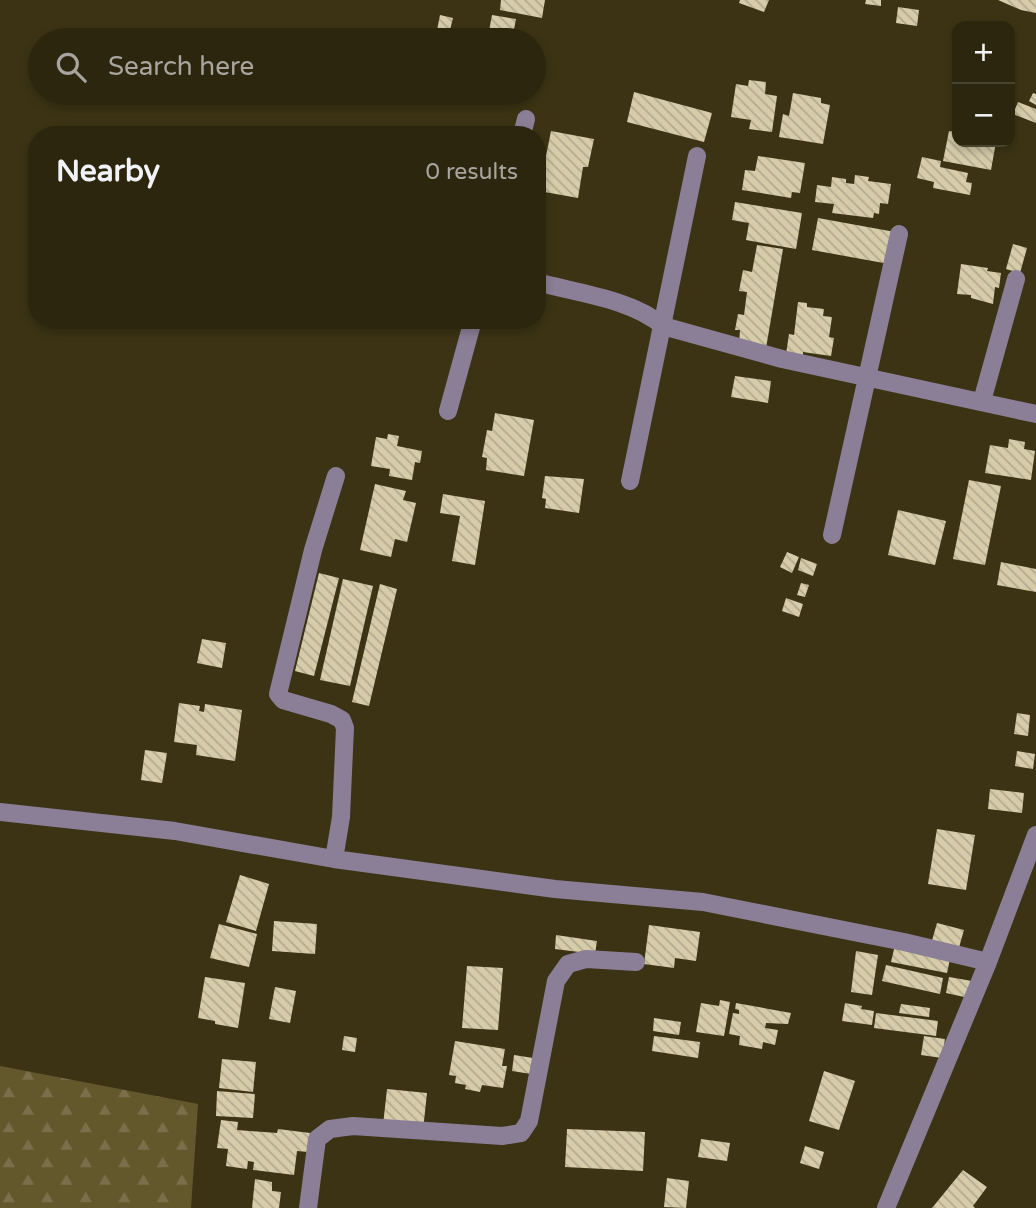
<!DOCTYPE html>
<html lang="en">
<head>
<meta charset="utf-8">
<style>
	:root { --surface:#2d260f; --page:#352e18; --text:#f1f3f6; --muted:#a7a59e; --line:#48432f }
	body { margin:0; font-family:"Varela Round",sans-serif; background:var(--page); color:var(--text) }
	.controls { position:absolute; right:21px; top:21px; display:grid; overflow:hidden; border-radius:14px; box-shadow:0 4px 10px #0003 }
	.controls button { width:63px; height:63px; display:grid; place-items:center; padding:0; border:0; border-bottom:2px solid var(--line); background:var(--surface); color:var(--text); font:35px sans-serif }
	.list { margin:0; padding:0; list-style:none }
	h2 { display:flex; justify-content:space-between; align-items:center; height:91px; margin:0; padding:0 28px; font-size:30px }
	h2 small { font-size:23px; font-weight:400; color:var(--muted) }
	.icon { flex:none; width:38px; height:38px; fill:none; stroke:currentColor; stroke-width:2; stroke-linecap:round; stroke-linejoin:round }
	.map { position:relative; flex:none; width:1036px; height:1208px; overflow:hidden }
	.search { position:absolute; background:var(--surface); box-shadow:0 4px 10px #0003; left:28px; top:28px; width:518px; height:77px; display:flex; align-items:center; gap:18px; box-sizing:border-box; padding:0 24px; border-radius:38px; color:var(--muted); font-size:26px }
	.panel { position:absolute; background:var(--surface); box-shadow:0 4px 10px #0003; left:28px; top:126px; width:518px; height:203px; border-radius:28px }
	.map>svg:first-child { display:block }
	.forest { fill:url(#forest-firs) }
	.building { fill:url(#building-back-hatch) }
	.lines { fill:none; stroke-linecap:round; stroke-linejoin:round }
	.minor { stroke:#8a7f96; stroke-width:18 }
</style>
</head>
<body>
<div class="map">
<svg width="1036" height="1208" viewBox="0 0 1036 1208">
	<defs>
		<pattern id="forest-firs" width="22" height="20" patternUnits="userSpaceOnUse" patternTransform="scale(1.75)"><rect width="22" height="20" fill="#63572c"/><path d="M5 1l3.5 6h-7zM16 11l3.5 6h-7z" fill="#7a6f4a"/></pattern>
		<pattern id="building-back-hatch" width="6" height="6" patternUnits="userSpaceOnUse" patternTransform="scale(1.75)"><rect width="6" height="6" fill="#d6cca9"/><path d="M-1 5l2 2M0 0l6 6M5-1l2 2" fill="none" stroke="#b2aa8f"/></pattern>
	</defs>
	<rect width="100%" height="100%" fill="#3c3314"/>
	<path class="forest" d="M 0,1066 L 198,1104 L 191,1208 L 0,1208 Z"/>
	<path class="building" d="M 501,0 L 545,0 L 542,18 L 500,10 Z
		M 740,0 L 769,0 L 764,12 L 739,3 Z
		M 866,0 L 881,0 L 881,6 L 865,4 Z
		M 998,0 L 1036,0 L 1036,13 L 1021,10 Z
		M 898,7 L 919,10 L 917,26 L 896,23 Z
		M 440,15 L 453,18 L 448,38 L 436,35 Z
		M 492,15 L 516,19 L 512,40 L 492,40 L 494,32 L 489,31 Z
		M 749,80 L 766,82 L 765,94 L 777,96 L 772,132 L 749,129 L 751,120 L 731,117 L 736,84 L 748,86 Z
		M 634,92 L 712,113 L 704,142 L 627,122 Z
		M 793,93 L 821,98 L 821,103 L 830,105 L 823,144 L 779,137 L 783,114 L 789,116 Z
		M 1033,93 L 1036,94 L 1036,105 L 1029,101 Z
		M 1018,102 L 1036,109 L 1036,123 L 1013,114 Z
		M 551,131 L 594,139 L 588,167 L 583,167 L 578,198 L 539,191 Z
		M 949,131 L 957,132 L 957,142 L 996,142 L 991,170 L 943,161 Z
		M 758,156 L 805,163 L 800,193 L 792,192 L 791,198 L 742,190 L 745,170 L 755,171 Z
		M 922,157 L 941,161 L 940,167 L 968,173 L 966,182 L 972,183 L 970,195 L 933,188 L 934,182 L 917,178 Z
		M 855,175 L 869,177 L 868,181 L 891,184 L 888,204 L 880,203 L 879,214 L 874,213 L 873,218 L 832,213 L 834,204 L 815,202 L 817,185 L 831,187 L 832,177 L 846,179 L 846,183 L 854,184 Z
		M 735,202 L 802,213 L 796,249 L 746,240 L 749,223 L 732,220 Z
		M 818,218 L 895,232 L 889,264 L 812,250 Z
		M 1013,244 L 1027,248 L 1020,273 L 1006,269 Z
		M 757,245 L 783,249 L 766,348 L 739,344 L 740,330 L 735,330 L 738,314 L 744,315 L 747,292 L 739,291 L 743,270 L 752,272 Z
		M 961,264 L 988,268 L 987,271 L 1001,273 L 999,288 L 995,287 L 993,304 L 971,298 L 971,295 L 957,294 Z
		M 798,302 L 807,303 L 807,307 L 824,309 L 823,316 L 832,317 L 829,337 L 834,338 L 831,356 L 803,352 L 803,356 L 786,354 L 789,334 L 794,335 Z
		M 735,376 L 771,381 L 768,403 L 731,397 Z
		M 495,413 L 534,420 L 524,476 L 486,470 L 487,458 L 482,457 L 487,430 L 492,431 Z
		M 388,434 L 399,436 L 397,446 L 422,451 L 420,463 L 415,462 L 412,480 L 389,476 L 390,469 L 371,466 L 376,437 L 387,439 Z
		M 1009,439 L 1025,442 L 1024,449 L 1035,451 L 1031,480 L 985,473 L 990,445 L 1008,448 Z
		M 545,476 L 584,479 L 579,513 L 545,508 L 546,499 L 542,498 Z
		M 969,480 L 1001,486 L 985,565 L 953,559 Z
		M 375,484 L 406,491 L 403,500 L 416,503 L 407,542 L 395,539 L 391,557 L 360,550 Z
		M 443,494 L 485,501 L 475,565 L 452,561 L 460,516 L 440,513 Z
		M 898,510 L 946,521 L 935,565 L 888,555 Z
		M 787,552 L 799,557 L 792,573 L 780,567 Z
		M 801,558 L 817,564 L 813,576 L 798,570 Z
		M 1001,562 L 1036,569 L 1036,592 L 997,585 Z
		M 319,573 L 339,578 L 314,676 L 295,671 Z
		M 343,579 L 373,586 L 350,686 L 320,680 Z
		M 801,583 L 809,585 L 805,597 L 797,595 Z
		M 380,584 L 397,589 L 369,706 L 352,702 Z
		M 786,598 L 803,604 L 799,617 L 782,611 Z
		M 202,639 L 226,643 L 222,668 L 197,663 Z
		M 179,703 L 200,706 L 199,711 L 204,712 L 205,704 L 242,710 L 235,761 L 196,755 L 197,745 L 174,742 Z
		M 1017,713 L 1030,715 L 1028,736 L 1014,734 Z
		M 145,750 L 167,753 L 162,783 L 141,780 Z
		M 1017,751 L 1035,754 L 1033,769 L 1015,766 Z
		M 990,789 L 1024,793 L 1022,813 L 988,809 Z
		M 937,829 L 975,835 L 966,890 L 928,884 Z
		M 240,875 L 269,884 L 256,931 L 226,922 Z
		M 274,921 L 317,924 L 315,954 L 272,951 Z
		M 937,923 L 964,930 L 958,951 L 931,944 Z
		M 219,924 L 257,934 L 249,967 L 210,958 Z
		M 649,925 L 700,932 L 696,961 L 675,958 L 674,968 L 644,964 Z
		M 556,935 L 597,941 L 595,954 L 555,949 Z
		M 895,945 L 950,959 L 947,973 L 891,962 Z
		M 856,951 L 878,955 L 872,995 L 851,992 Z
		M 886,965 L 943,978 L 940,994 L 882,981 Z
		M 467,966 L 503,968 L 498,1030 L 462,1028 Z
		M 205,977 L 245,983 L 238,1028 L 215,1024 L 215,1021 L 198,1018 Z
		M 949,977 L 972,981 L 969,998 L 946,993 Z
		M 275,987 L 296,991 L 290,1023 L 269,1019 Z
		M 720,1000 L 730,1002 L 724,1036 L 696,1032 L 701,1003 L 719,1006 Z
		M 736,1003 L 791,1013 L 788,1024 L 766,1023 L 765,1028 L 778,1030 L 775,1045 L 763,1042 L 762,1049 L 739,1045 L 740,1036 L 729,1034 L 733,1013 L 739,1014 L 739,1010 L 735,1009 Z
		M 845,1003 L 862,1006 L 861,1009 L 874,1011 L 872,1025 L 842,1021 Z
		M 901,1004 L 930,1008 L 929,1017 L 899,1013 Z
		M 876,1013 L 938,1021 L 936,1036 L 874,1028 Z
		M 654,1018 L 681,1022 L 679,1035 L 653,1031 Z
		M 344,1036 L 357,1038 L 355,1052 L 342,1050 Z
		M 654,1036 L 700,1042 L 698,1058 L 652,1051 Z
		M 924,1036 L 945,1039 L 942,1058 L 921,1055 Z
		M 455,1041 L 505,1049 L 502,1066 L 507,1066 L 503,1088 L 482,1085 L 480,1092 L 465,1089 L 466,1085 L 455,1083 L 456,1076 L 449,1075 Z
		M 514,1055 L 533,1058 L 531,1074 L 512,1071 Z
		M 222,1059 L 256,1062 L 253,1092 L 219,1088 Z
		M 824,1071 L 855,1081 L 839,1130 L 809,1121 Z
		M 387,1089 L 427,1093 L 423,1130 L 383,1125 Z
		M 217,1091 L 255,1094 L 253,1118 L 216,1116 Z
		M 221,1120 L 238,1122 L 237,1130 L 277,1133 L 278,1129 L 310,1133 L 308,1152 L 297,1151 L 294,1175 L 253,1170 L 254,1162 L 248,1161 L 247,1169 L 226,1166 L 228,1149 L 217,1148 Z
		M 567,1129 L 645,1132 L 643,1171 L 565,1167 Z
		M 701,1139 L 730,1143 L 727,1161 L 698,1157 Z
		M 805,1146 L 824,1152 L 819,1169 L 800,1163 Z
		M 963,1170 L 987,1187 L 973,1206 L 975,1208 L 932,1208 Z
		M 667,1178 L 689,1181 L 686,1208 L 664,1207 Z
		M 255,1179 L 272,1182 L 272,1191 L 281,1192 L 279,1208 L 252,1208 Z"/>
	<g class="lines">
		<path class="minor" d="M 522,135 L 526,119
			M 537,282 C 577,293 632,299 663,326 L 782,359 L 1036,414
			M 982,401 L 1016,279
			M 448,411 L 473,320
			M 630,481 L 697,156
			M 832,535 L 899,234
			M 0,812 L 175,831 L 334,859 L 555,889 L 703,902 L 904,942 L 988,962
			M 334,859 L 341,817 L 345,728 L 342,720 L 331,714 L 283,700 L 278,694 L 313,550 L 336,476
			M 308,1208 L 317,1139 L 330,1129 L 353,1126 L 502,1136 L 521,1133 L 529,1121 L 556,981 L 568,964 L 586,959 L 636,962
			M 886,1208 L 988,962 L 1036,835"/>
	</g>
</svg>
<div class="controls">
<button>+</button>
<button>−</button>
</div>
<div class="search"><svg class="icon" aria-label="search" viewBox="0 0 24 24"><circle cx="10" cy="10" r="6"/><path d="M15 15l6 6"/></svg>Search here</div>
<section class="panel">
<h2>Nearby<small>0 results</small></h2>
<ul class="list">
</ul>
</section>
</div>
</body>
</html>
